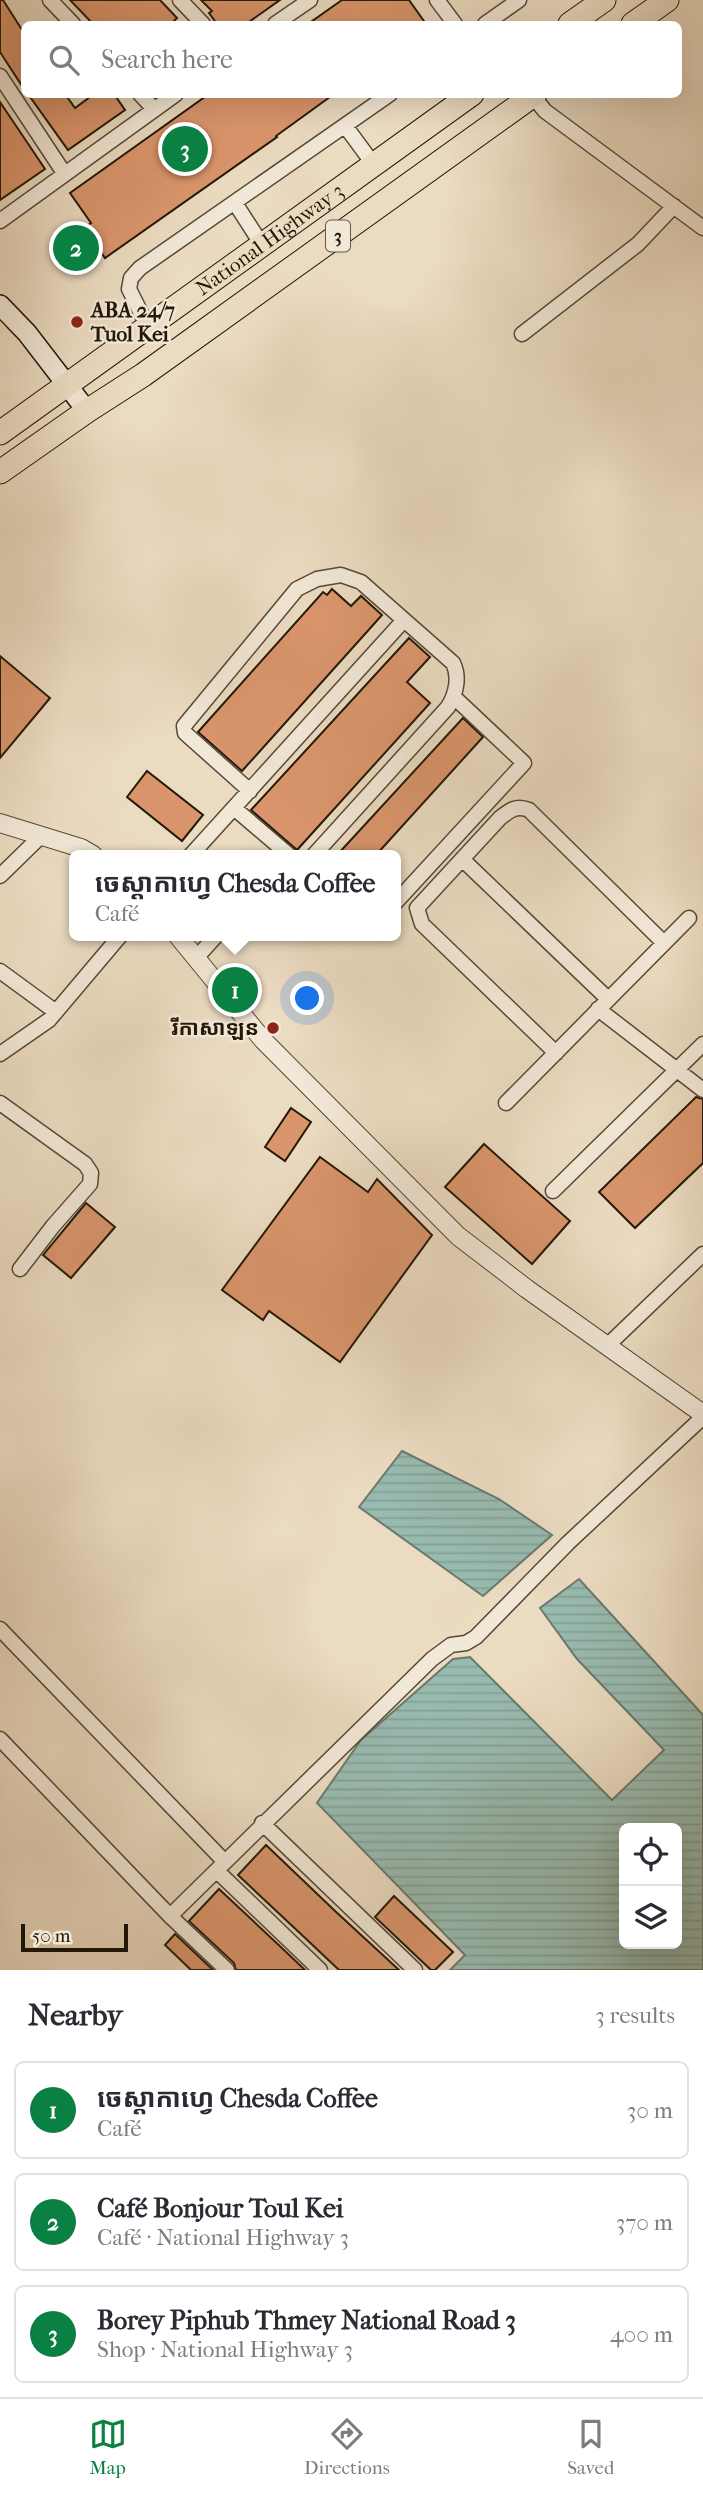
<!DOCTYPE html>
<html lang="en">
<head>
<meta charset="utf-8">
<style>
	:root { --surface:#fff; --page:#f2f2f3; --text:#2b2b33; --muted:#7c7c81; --line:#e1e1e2; --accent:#0b8043 }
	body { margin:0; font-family:"IM FELL French Canon","Noto Sans Khmer",serif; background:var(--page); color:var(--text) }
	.controls { position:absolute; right:21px; bottom:21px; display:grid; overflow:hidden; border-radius:10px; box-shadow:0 7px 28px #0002 }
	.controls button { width:63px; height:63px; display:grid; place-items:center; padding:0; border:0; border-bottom:2px solid var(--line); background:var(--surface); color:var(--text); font:35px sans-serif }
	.scale { position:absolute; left:21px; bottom:18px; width:107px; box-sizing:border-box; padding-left:7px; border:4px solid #231808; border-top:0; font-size:19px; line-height:24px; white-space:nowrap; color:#231808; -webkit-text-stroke:5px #f2e8d7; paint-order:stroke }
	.you { position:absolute; left:308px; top:999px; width:24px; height:24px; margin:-18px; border:5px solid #fff; border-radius:50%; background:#1a73e8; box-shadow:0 0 0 10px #1a73e833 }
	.badge { display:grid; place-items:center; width:46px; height:46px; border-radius:50%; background:var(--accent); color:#fff; font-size:23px; font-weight:700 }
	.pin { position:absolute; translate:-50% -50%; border:4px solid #fff; box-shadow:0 2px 7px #0006 }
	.popup { position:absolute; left:69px; top:850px; width:332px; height:91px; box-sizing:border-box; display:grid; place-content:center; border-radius:10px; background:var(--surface); filter:drop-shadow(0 2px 5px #0005); font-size:23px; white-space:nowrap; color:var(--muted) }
	.popup b { font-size:26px; color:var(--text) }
	.popup::after { content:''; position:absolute; left:50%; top:100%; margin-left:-14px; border:14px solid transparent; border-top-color:var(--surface) }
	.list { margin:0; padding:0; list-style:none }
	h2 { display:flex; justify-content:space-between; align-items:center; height:91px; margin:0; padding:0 28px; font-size:30px }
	h2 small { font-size:23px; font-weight:400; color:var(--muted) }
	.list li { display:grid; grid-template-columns:46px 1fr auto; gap:21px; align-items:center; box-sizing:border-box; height:98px; margin:0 14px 14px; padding:0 14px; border:2px solid var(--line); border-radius:10px }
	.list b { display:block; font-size:26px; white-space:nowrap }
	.list p { margin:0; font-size:23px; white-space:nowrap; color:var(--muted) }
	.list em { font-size:23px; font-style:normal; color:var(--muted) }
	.icon { flex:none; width:38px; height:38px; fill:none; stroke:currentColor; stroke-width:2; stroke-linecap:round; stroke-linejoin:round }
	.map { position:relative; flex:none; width:703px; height:1970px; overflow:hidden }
	.search { position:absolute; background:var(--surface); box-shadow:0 7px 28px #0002; left:21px; right:21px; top:21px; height:77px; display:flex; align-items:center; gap:18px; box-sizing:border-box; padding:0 24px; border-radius:10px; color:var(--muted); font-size:26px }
	.sheet { height:427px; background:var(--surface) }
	nav { display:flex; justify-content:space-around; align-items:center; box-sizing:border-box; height:98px; border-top:2px solid var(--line); background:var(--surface); font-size:19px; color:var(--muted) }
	nav a { display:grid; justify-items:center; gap:4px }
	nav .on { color:var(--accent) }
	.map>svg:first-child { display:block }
	.water { fill:url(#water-rules); stroke:#697a6d; stroke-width:2; fill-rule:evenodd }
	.building { fill:#da956c; stroke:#231808; stroke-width:2 }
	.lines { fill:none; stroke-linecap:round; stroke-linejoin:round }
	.minor-casing { stroke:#554936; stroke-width:17 }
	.tertiary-casing { stroke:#554936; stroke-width:20 }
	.secondary-casing { stroke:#231808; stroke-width:22 }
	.trunk-casing { stroke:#231808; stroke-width:25 }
	.minor { stroke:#f2e8d7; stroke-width:14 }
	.tertiary { stroke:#f2e8d7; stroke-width:18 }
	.secondary { stroke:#f2e8d7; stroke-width:19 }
	.trunk { stroke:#ebdbc1; stroke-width:23 }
	.poi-dot { fill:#8f2418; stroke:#f2e8d7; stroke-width:2.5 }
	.labels { text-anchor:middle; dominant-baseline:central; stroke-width:5; stroke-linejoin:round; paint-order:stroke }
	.shield { fill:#f2e8d7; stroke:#615646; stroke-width:2 }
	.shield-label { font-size:19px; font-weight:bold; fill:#231808 }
	.street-label { font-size:21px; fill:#231808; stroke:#f2e8d7 }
	.poi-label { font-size:21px; font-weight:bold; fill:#231808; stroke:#f2e8d7; text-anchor:start }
</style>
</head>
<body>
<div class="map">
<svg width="703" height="1970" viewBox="0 0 703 1970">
	<defs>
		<pattern id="water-rules" width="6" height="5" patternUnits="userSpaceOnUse" patternTransform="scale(1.75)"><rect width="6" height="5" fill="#98bbb0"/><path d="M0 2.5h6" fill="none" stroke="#83a096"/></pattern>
	</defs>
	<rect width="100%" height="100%" fill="#ebdbc1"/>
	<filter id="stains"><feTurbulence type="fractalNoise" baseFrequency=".00286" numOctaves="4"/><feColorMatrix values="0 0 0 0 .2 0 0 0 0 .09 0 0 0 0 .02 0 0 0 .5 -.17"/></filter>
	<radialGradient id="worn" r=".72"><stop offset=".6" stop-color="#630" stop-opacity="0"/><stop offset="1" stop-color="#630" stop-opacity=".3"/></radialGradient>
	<path class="water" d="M 402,1451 L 499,1499 L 552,1535 L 483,1596 L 359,1507 Z
		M 579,1579 L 703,1715 L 703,1970 L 450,1970 L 465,1955 L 317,1803 L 361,1740 L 453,1659 L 470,1657 L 612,1800 L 664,1750 L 577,1659 L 540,1608 ZM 677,1828 L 677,1944 L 624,1944 L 624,1828 Z"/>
	<path class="building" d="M 0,0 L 3,0 L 24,33 L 24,89 L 0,52 Z
		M 70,0 L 160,0 L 177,18 L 171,24 L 93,24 Z
		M 201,0 L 280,0 L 246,24 L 217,24 L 209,13 L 212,11 Z
		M 342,0 L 409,0 L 426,24 L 308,24 Z
		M 28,94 L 65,94 L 75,108 L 94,94 L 114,94 L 125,110 L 68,150 Z
		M 209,94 L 334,94 L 276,136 L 277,137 L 105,258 L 84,228 L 91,223 L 70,193 Z
		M 0,102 L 45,169 L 0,200 Z
		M 332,589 L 351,606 L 361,596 L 382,615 L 242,771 L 198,732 L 323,592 L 327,595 Z
		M 409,638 L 430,657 L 407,682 L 430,703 L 297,850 L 251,810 Z
		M 0,656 L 50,698 L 0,758 Z
		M 463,718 L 483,737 L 376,855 L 337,855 Z
		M 147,771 L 203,815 L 182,841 L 127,797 Z
		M 696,1097 L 703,1099 L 703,1163 L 635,1228 L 599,1192 Z
		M 291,1108 L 311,1122 L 285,1161 L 265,1147 Z
		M 484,1144 L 570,1221 L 532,1264 L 445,1187 Z
		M 320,1157 L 368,1192 L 377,1179 L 432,1235 L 340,1362 L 269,1311 L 263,1320 L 222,1290 Z
		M 86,1203 L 115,1227 L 71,1278 L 43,1255 Z
		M 266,1845 L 334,1910 L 399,1970 L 339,1970 L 303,1936 L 238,1875 Z
		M 219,1889 L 284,1950 L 305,1970 L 236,1970 L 234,1963 L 189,1921 Z
		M 394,1896 L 453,1952 L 435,1970 L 431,1970 L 375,1917 Z
		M 175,1934 L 213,1970 L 191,1970 L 165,1945 Z"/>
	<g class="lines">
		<g class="minor-casing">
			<path id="minor" d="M 50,0 L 73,24
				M 180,0 L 203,24
				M 437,0 L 455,24
				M 275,24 L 310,0
				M 485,24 L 519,0
				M 0,76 L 64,173
				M 140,94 L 154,109
				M 531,94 L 545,111 L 703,228
				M 346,127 L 374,165
				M 235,203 L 262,245
				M 0,221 L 176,94
				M 148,327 L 129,289 L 131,278 L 140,268 L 390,94
				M 522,334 L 638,244 L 674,206
				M 250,791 L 185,733 L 184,726 L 297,589 L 317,579 L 341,575 L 361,582 L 453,663 C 460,677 456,694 448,707 L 314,855
				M 234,808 L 289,855
				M 191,855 L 404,620
				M 462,859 L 608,999
				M 0,876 L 40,837
				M 396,902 L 524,763 L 454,697
				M 196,958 L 216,936
				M 0,971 L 56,1012
				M 598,1009 L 703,1090
				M 556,1053 L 422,924 L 417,908 L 500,818 C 510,810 516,805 529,810 L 664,943
				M 0,1054 L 49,1020 L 120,936
				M 0,1103 L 85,1164 L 91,1173 L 90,1184 L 53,1226 L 20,1269
				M 506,1103 L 689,918
				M 553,1191 L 703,1044
				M 607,1346 L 703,1254
				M 0,1629 L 225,1862
				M 0,1739 L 170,1916 L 227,1970
				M 262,1823 L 415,1970
				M 217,1871 L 320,1970
				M 170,1916 L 432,1659 L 451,1645 L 466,1643 L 476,1637 L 568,1543 L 703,1417"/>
		</g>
		<g class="tertiary-casing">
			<path id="tertiary" d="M 0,823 L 81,848 L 93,855
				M 178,936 L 263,1040 L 458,1236 L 527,1289 L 703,1414"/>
		</g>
		<g class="secondary-casing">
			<path id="secondary" d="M 0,305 L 27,333 L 87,411"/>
		</g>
		<g class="trunk-casing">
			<g id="trunk">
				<path d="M 570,24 L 604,0"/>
				<path d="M 633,24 L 667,0"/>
				<path id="s1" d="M 0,433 L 472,94"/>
				<path d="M 0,472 L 87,411 L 143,375 L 535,94"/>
			</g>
		</g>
		<use href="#minor" class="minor"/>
		<use href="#tertiary" class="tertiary"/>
		<use href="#secondary" class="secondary"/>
		<use href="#trunk" class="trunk"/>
	</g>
	<g class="poi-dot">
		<circle cx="77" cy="322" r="7"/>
		<circle cx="273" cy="1028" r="7"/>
	</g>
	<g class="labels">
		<rect class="shield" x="326" y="220.5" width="24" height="31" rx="5"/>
		<g class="shield-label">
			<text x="338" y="236">3</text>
		</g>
		<g class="street-label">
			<text stroke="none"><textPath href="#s1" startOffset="332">National Highway 3</textPath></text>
		</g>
		<g class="poi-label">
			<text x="91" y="310">ABA 24/7<tspan x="91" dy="24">Tuol Kei</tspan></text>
			<text x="259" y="1028" text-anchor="end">រីកាសាឡន</text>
		</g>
	</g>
	<rect width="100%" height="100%" filter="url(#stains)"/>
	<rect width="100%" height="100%" fill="url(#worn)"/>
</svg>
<div class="controls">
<button><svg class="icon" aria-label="locate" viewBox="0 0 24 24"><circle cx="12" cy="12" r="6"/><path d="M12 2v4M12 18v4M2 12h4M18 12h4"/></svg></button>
<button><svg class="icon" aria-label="layers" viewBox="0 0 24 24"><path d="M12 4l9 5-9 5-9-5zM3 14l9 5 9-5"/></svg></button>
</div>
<div class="scale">50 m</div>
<div class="you"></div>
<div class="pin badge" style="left:235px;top:990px">1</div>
<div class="popup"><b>ចេស្ដាកាហ្វេ Chesda Coffee</b>Café</div>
<div class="pin badge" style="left:76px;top:248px">2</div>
<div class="pin badge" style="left:185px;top:149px">3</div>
<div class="search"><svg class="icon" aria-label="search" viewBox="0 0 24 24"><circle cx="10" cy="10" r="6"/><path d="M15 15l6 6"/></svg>Search here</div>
</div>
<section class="sheet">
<h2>Nearby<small>3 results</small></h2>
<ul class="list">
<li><span class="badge">1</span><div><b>ចេស្ដាកាហ្វេ Chesda Coffee</b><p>Café</p></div><em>30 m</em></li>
<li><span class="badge">2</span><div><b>Café Bonjour Toul Kei</b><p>Café · National Highway 3</p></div><em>370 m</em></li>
<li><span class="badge">3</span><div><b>Borey Piphub Thmey National Road 3</b><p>Shop · National Highway 3</p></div><em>400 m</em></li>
</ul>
</section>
<nav>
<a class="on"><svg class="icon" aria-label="map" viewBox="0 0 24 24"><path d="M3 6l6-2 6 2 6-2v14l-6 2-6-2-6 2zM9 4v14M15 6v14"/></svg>Map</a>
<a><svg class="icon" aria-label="directions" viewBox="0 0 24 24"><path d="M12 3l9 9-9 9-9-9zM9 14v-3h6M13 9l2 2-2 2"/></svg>Directions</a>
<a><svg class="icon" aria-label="saved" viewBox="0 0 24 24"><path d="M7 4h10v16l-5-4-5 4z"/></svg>Saved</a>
</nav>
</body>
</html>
